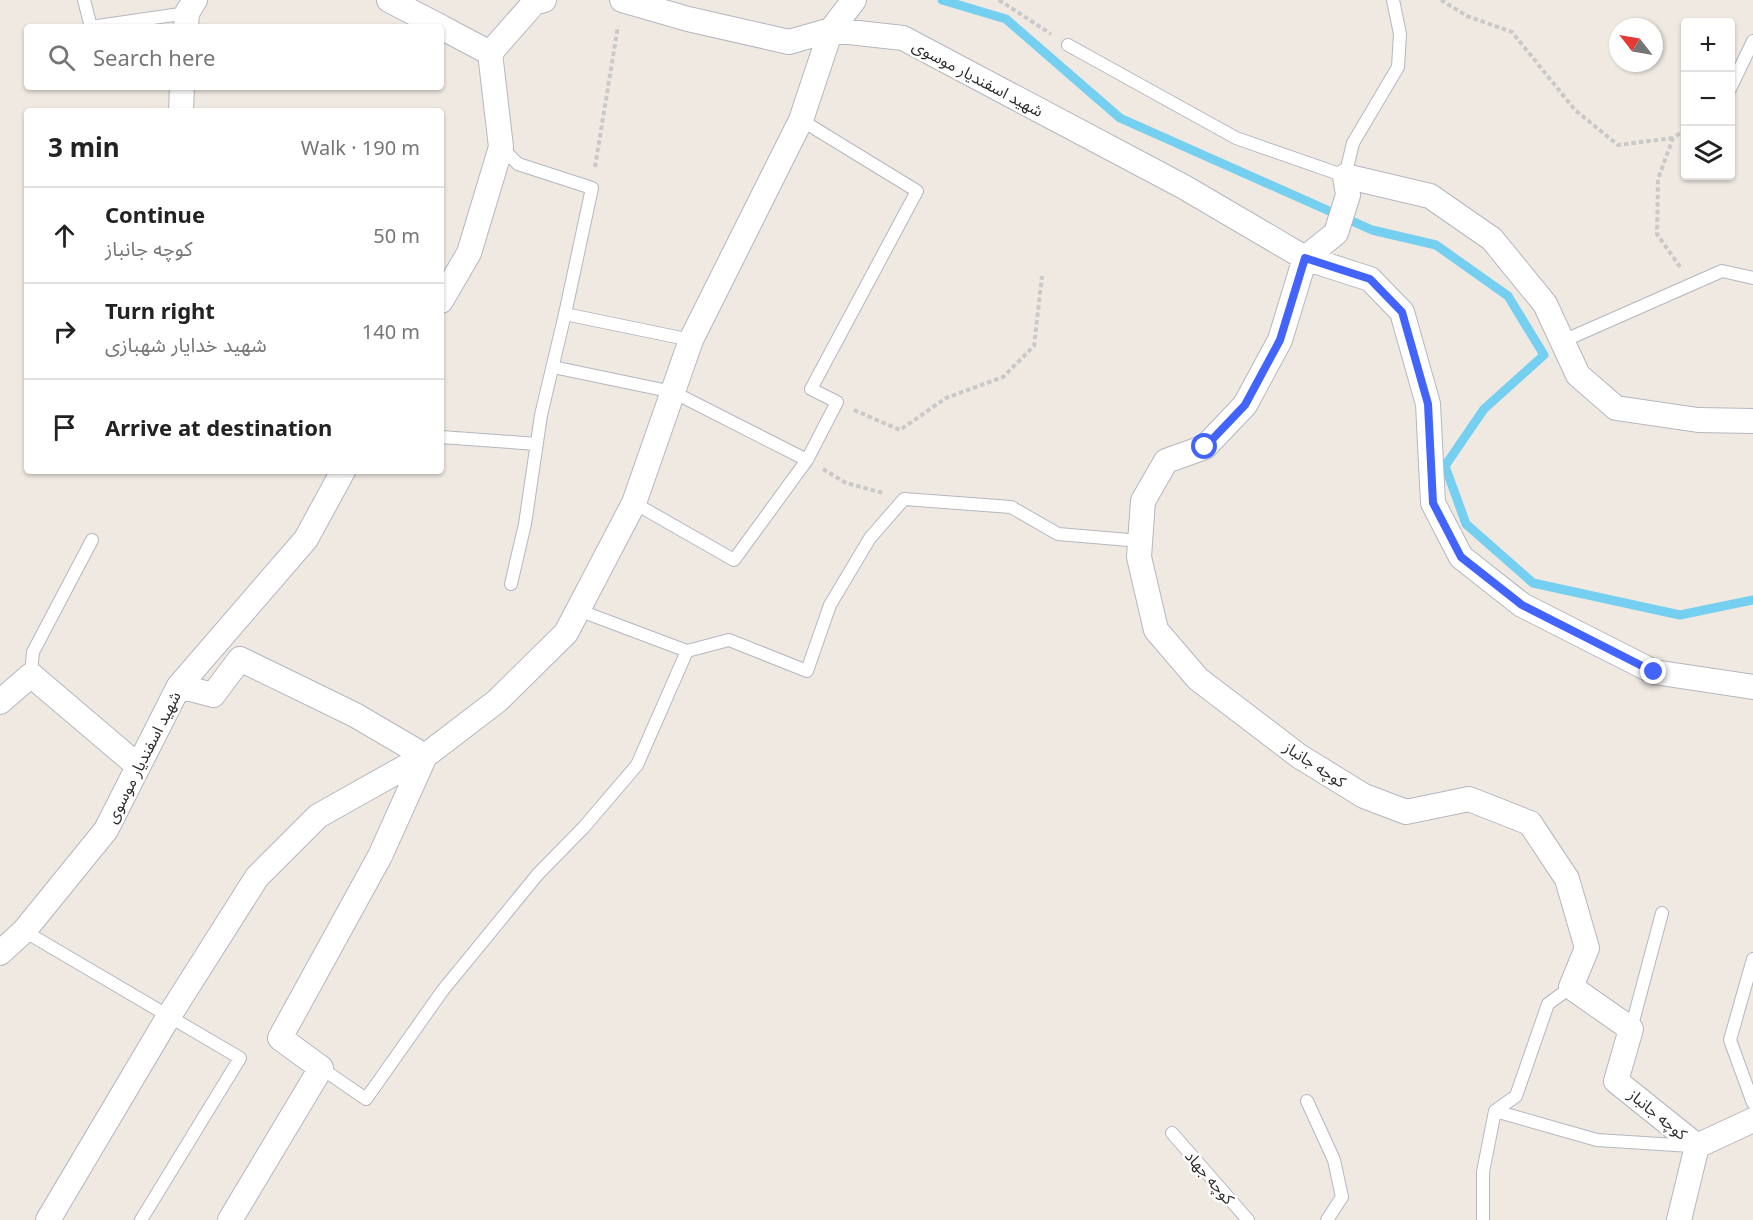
<!DOCTYPE html>
<html lang="en">
<head>
<meta charset="utf-8">
<style>
	:root { --surface:#fff; --page:#f2f2f2; --text:#222; --muted:#767676; --line:#e0e0e0 }
	body { margin:0; font-family:"Noto Sans","Noto Sans Arabic",sans-serif; background:var(--page); color:var(--text) }
	.controls { position:absolute; right:18px; top:18px; display:grid; overflow:hidden; border-radius:6px; box-shadow:0 2px 4px #0004 }
	.controls button { width:54px; height:54px; display:grid; place-items:center; padding:0; border:0; border-bottom:2px solid var(--line); background:var(--surface); color:var(--text); font:30px sans-serif }
	.compass { position:absolute; left:1609px; top:18px; width:54px; height:54px; border-radius:50%; background:var(--surface); box-shadow:0 2px 4px #0004; rotate:301deg }
	.stop { position:absolute; width:18px; height:18px; margin:-14px; border:4px solid #4264fb; border-radius:50%; background:#fff }
	.stop.end { background:#4264fb; border-color:#fff; box-shadow:0 2px 6px #0008 }
	.list { margin:0; padding:0; list-style:none }
	h2 { display:flex; justify-content:space-between; align-items:center; height:78px; margin:0; padding:0 24px; font-size:26px }
	h2 small { font-size:20px; font-weight:400; color:var(--muted) }
	.list li { display:grid; grid-template-columns:39px 1fr auto; gap:18px; align-items:center; box-sizing:border-box; height:96px; padding:0 24px; border-top:2px solid var(--line) }
	.list b { display:block; font-size:22px; white-space:nowrap }
	.list p { margin:0; font-size:20px; white-space:nowrap; color:var(--muted) }
	.list em { font-size:20px; font-style:normal; color:var(--muted) }
	.icon { flex:none; width:33px; height:33px; fill:none; stroke:currentColor; stroke-width:2; stroke-linecap:round; stroke-linejoin:round }
	.map { position:relative; flex:none; width:1753px; height:1220px; overflow:hidden }
	.search { position:absolute; background:var(--surface); box-shadow:0 2px 4px #0004; left:24px; top:24px; width:420px; height:66px; display:flex; align-items:center; gap:15px; box-sizing:border-box; padding:0 21px; border-radius:6px; color:var(--muted); font-size:22px }
	.panel { position:absolute; background:var(--surface); box-shadow:0 2px 4px #0004; left:24px; top:108px; width:420px; height:366px; border-radius:6px }
	.map>svg:first-child { display:block }
	.lines { fill:none; stroke-linecap:round; stroke-linejoin:round }
	.stream { stroke:#75cff0; stroke-width:9 }
	.service-casing { stroke:#b4b7c1; stroke-width:14 }
	.minor-casing { stroke:#b4b7c1; stroke-width:26 }
	.path { stroke:#c9c9c9; stroke-width:4; stroke-dasharray:4.5 3; stroke-linecap:butt }
	.service { stroke:#fff; stroke-width:12 }
	.minor { stroke:#fff; stroke-width:24 }
	.route { stroke:#4264fb; stroke-width:8 }
	.labels { text-anchor:middle; dominant-baseline:central; stroke-width:5; stroke-linejoin:round; paint-order:stroke }
	.street-label { font-size:16px; fill:#2e2e2e; stroke:#fff }
</style>
</head>
<body>
<div class="map">
<svg width="1753" height="1220" viewBox="0 0 1753 1220">
	<rect width="100%" height="100%" fill="#efe9e1"/>
	<g class="lines">
		<path class="stream" d="M 942,0 L 1006,19 L 1120,118 L 1372,230 L 1436,245 L 1508,296 L 1544,355 L 1484,409 L 1445,466 L 1466,524 L 1533,583 L 1680,615 L 1753,600"/>
		<g class="service-casing">
			<path id="service" d="M 84,0 L 91,27 L 187,13
				M 1068,45 L 1236,138 L 1345,176 L 1353,143 L 1398,67 L 1400,34 L 1393,0
				M 1730,89 L 1753,41
				M 501,147 L 518,164 L 592,188 L 565,314 L 541,415 L 525,524 L 511,584
				M 565,314 L 691,340
				M 1563,341 L 1722,271 L 1753,278
				M 553,367 L 673,392 L 807,460
				M 441,437 L 537,444
				M 634,503 L 734,560 L 807,460 L 837,402 L 811,389 L 917,191 L 801,120
				M 687,651 L 729,640 L 807,671 L 830,605 L 870,538 L 904,499 L 1011,507 L 1058,534 L 1141,541
				M 31,675 L 33,652 L 92,540
				M 24,931 L 240,1058 L 141,1220
				M 1753,959 L 1730,1040 L 1753,1103
				M 1631,1029 L 1662,913
				M 321,1068 L 366,1099 L 443,990 L 538,874 L 584,827 L 637,765 L 687,651 L 578,610
				M 1307,1101 L 1334,1160 L 1342,1197 L 1327,1220
				M 1495,1111 L 1597,1140 L 1691,1146
				M 1495,1111 L 1516,1096 L 1548,1004 L 1571,987
				M 1172,1133 L 1248,1220
				M 1483,1220 L 1483,1172 L 1495,1111"/>
		</g>
		<g class="minor-casing">
			<path id="minor" d="M 389,0 L 441,27
				M 622,0 L 688,19 L 789,42 L 831,30 L 903,38 L 1184,187 L 1305,258 L 1370,279 L 1402,312 L 1428,404 L 1433,503 L 1461,557 L 1522,605 L 1654,672 L 1753,687
				M 186,27 L 187,13 L 195,0
				M 441,27 L 490,53
				M 181,111 L 182,87
				M 1305,258 L 1280,340 L 1245,405 L 1205,447 L 1166,461 L 1143,501 L 1139,557 L 1156,630 L 1198,679 L 1299,756 L 1364,796 L 1406,812 L 1469,799 L 1530,823 L 1567,879 L 1587,948 L 1571,987 L 1631,1029 L 1616,1081 L 1697,1146
				M 1305,258 L 1336,233 L 1348,195 L 1345,176 L 1430,196 L 1492,239 L 1545,304 L 1578,375 L 1616,408 L 1698,420 L 1753,421
				M 441,301 L 469,253 L 501,147 L 490,53 L 534,3 L 544,0
				M 179,686 L 213,695 L 240,659 L 355,715 L 425,756 L 380,856 L 280,1038 L 321,1068 L 230,1220
				M 0,702 L 31,675 L 138,766
				M 0,953 L 24,931 L 106,830 L 179,686 L 306,539 L 343,471
				M 1697,1146 L 1753,1120
				M 48,1220 L 169,1016 L 257,877 L 318,816 L 425,756 L 497,701 L 566,633 L 634,503 L 691,340 L 801,120 L 831,30 L 854,0
				M 1679,1220 L 1697,1146"/>
		</g>
		<path class="path" d="M 999,0 L 1051,34
			M 1441,0 L 1467,16 L 1512,32 L 1575,110 L 1618,145 L 1673,138
			M 595,167 L 618,26
			M 1680,267 L 1657,234 L 1658,179 L 1673,138 L 1686,129
			M 854,410 L 900,430 L 946,398 L 1003,377 L 1034,346 L 1042,276
			M 823,469 L 846,483 L 883,493"/>
		<use href="#service" class="service"/>
		<use href="#minor" class="minor"/>
	</g>
	<g class="lines">
		<path class="route" d="M 1205,447 L 1245,405 L 1280,340 L 1305,258 L 1370,279 L 1402,312 L 1428,404 L 1433,503 L 1461,557 L 1522,605 L 1654,672"/>
	</g>
	<g class="labels">
		<g class="street-label">
			<text transform="translate(978 78) rotate(28)">شهید اسفندیار موسوی</text>
			<text transform="translate(143 757) rotate(-63)">شهید اسفندیار موسوی</text>
			<text transform="translate(1315 764) rotate(33)">کوچه جانباز</text>
			<text transform="translate(1658 1114) rotate(39)">کوچه جانباز</text>
			<text transform="translate(1210 1177) rotate(49)">کوچه جهاد</text>
		</g>
	</g>
</svg>
<div class="controls">
<button>+</button>
<button>−</button>
<button><svg class="icon" aria-label="layers" viewBox="0 0 24 24"><path d="M12 4l9 5-9 5-9-5zM3 14l9 5 9-5"/></svg></button>
</div>
<svg class="compass" viewBox="-18 -18 36 36"><path d="M0-13l5 13h-10z" fill="#e53935"/><path d="M0 13l5-13h-10z" fill="#767676"/></svg>
<div class="stop" style="left:1205px;top:447px"></div>
<div class="stop end" style="left:1654px;top:672px"></div>
<div class="search"><svg class="icon" aria-label="search" viewBox="0 0 24 24"><circle cx="10" cy="10" r="6"/><path d="M15 15l6 6"/></svg>Search here</div>
<section class="panel">
<h2>3 min<small>Walk · 190 m</small></h2>
<ul class="list">
<li><svg class="icon" aria-label="ahead" viewBox="0 0 24 24"><path d="M12 20V5M6 11l6-6 6 6"/></svg><div><b>Continue</b><p>کوچه جانباز</p></div><em>50 m</em></li>
<li><svg class="icon" aria-label="right" viewBox="0 0 24 24"><path d="M7 20v-9h11M14 6l5 5-5 5"/></svg><div><b>Turn right</b><p>شهید خدایار شهبازی</p></div><em>140 m</em></li>
<li><svg class="icon" aria-label="arrive" viewBox="0 0 24 24"><path d="M6 21V4h12l-3 4 3 4H6"/></svg><div><b>Arrive at destination</b></div></li>
</ul>
</section>
</div>
</body>
</html>
